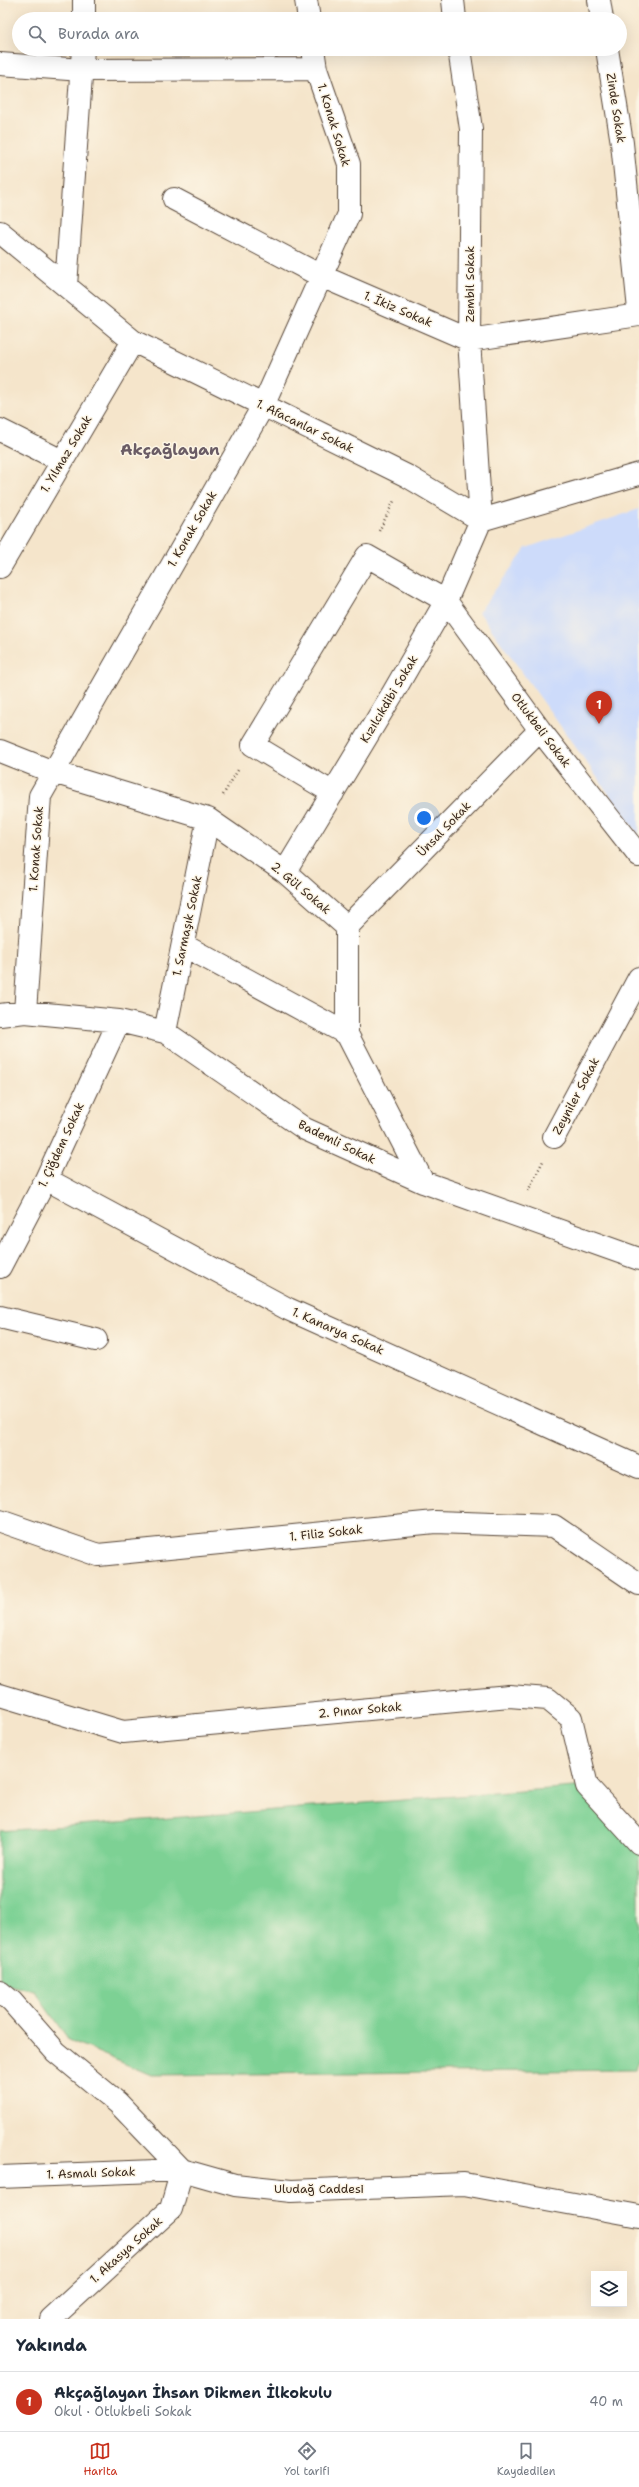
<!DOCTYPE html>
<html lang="tr">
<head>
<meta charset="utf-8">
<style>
	:root { --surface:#fff; --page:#f2f2f3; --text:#1f2937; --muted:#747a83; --line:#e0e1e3; --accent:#c8321e }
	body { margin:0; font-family:"Shantell Sans",sans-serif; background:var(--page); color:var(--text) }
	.controls { position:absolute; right:12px; bottom:12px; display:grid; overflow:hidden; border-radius:0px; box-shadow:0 4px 16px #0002 }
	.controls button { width:36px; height:36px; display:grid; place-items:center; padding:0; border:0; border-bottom:1px solid var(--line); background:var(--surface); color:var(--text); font:20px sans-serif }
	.you { position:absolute; left:424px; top:818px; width:14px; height:14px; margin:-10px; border:3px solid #fff; border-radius:50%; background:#1a73e8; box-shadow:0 0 0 6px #1a73e833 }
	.badge { display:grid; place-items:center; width:26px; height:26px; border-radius:50%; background:var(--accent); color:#fff; font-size:13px; font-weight:700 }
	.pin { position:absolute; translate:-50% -33px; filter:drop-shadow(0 1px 2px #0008) }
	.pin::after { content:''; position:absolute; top:21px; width:14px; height:12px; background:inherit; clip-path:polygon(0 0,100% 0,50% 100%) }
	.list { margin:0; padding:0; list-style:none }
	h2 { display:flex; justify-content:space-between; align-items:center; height:52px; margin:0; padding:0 16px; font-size:17px }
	h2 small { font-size:13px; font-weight:400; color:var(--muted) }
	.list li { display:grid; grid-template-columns:26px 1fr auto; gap:12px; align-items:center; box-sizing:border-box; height:60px; padding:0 16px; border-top:1px solid var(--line) }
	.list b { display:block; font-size:15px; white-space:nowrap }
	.list p { margin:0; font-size:13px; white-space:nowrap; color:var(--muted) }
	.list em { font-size:13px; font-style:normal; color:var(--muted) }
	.icon { flex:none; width:22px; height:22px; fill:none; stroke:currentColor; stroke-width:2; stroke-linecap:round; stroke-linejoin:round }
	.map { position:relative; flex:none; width:639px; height:2319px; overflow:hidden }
	.search { position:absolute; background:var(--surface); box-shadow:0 4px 16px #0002; left:12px; right:12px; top:12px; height:44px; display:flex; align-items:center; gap:10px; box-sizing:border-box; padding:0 14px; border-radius:22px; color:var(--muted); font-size:15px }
	.sheet { height:112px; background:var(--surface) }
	nav { display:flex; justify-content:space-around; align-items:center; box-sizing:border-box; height:56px; border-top:1px solid var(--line); background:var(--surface); font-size:11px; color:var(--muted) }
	nav a { display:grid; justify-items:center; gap:2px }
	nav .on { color:var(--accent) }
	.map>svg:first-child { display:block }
	.built { fill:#cddbfa }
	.green { fill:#7dd194; stroke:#5c7e59 }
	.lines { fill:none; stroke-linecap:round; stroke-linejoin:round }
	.minor-casing { stroke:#574638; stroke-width:24 }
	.secondary-casing { stroke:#574638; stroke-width:24 }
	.path { stroke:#574638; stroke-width:2.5; stroke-dasharray:1 3; stroke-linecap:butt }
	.minor { stroke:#fff; stroke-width:22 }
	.secondary { stroke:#fff; stroke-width:22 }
	.labels { text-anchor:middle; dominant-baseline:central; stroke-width:3; stroke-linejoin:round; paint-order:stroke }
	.street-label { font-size:12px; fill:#3b2a1e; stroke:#fcf5e5 }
	.district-label { font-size:16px; font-weight:bold; fill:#6a5c65; stroke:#fcf5e5 }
</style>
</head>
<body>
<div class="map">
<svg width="639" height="2319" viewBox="0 0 639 2319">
	<rect width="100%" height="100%" fill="#fcf5e5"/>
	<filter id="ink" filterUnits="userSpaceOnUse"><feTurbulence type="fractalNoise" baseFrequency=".025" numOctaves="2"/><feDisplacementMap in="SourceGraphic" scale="8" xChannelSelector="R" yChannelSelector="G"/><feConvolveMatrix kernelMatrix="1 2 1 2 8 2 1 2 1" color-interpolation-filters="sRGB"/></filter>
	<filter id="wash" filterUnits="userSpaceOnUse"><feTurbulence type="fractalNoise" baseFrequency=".012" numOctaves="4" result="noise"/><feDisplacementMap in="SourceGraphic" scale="16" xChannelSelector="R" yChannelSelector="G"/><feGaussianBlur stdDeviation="0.9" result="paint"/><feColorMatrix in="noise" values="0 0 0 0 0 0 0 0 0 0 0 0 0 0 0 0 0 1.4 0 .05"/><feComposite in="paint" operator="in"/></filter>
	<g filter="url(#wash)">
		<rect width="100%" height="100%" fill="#f5e5cb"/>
		<path class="built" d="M 639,509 L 639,836 L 479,612 L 526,548 Z"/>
		<path class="green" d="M 587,1786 L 639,1843 L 639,2059 L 635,2070 L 151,2075 L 69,2040 L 34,1991 L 0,1983 L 0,1831 Z"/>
	</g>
	<g filter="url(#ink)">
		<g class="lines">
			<g class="minor-casing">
				<path id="minor" d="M 306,0 L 309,19
					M 453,0 L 455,19
					M 599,0 L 602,19
					M 84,19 L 84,0
					M 607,49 L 622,143 L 639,310
					M 0,64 L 82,70 L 316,69
					M 174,199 L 321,276 L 469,340 L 639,315
					M 0,232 L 133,341 L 407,476 L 481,520 L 639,474
					M 66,286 L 83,49
					M 0,430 L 62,461
					M 0,567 L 133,341
					M 0,751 L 53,772 L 208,819 L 285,872 L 347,927 L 347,1034 L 423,1182
					M 333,793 L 253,745 L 367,556 L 446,601 L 540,730 L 639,856
					M 285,872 L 393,693 L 446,601 L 481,520 L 469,340 L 471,129 L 459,49
					M 347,927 L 540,730
					M 183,945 L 347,1034
					M 25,1012 L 40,796 L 263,406 L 349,214 L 349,164 L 316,69 L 313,49
					M 0,1015 L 25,1012 L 119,1021 L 165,1032 L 305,1129 L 423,1182 L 639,1259
					M 165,1032 L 208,819
					M 554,1137 L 639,978
					M 46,1179 L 288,1309 L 639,1467
					M 0,1267 L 46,1179 L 119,1021
					M 0,1317 L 96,1340
					M 0,1521 L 98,1555 L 435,1522 L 554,1526 L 639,1584
					M 0,1695 L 123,1732 L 509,1696 L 548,1699 L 571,1718 L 587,1786 L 639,1843
					M 0,2177 L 182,2170 L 171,2209 L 51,2319"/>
			</g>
			<g class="secondary-casing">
				<path id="secondary" d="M 0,1992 L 12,2002 L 56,2052 L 118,2103 L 182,2170 L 235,2185 L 291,2191 L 464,2184 L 639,2216"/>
			</g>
			<path class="path" d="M 379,531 L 394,501
				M 223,795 L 238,770
				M 528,1191 L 543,1161"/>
			<use href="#minor" class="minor"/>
			<use href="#secondary" class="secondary"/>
		</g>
	</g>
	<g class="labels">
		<g class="street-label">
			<text transform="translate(616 108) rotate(81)">Zinde Sokak</text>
			<text transform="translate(334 125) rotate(73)">1. Konak Sokak</text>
			<text transform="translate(470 284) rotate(-90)">Zembil Sokak</text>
			<text transform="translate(398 309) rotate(23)">1. İkiz Sokak</text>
			<text transform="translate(305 426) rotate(26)">1. Afacanlar Sokak</text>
			<text transform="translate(66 454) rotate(-59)">1. Yılmaz Sokak</text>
			<text transform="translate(192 529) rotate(-60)">1. Konak Sokak</text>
			<text transform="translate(389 699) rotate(-59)">Kızılcıkdibi Sokak</text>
			<text transform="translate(541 730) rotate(53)">Otlukbeli Sokak</text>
			<text transform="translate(444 829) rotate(-46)">Ünsal Sokak</text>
			<text transform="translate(36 849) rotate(-86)">1. Konak Sokak</text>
			<text transform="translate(301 888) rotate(40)">2. Gül Sokak</text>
			<text transform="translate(187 926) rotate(-78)">1. Sarmaşık Sokak</text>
			<text transform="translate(576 1096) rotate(-62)">Zeyniler Sokak</text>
			<text transform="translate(337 1142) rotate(26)">Bademli Sokak</text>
			<text transform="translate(61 1145) rotate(-65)">1. Çiğdem Sokak</text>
			<text transform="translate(338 1331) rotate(24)">1. Kanarya Sokak</text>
			<text transform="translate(326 1533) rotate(-6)">1. Filiz Sokak</text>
			<text transform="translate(360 1710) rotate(-5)">2. Pınar Sokak</text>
			<text transform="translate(91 2173) rotate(-2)">1. Asmalı Sokak</text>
			<text x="319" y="2189">Uludağ Caddesi</text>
			<text transform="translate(126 2250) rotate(-42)">1. Akasya Sokak</text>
		</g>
		<g class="district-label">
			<text x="170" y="449">Akçağlayan</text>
		</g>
	</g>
</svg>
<div class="controls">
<button><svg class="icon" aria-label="layers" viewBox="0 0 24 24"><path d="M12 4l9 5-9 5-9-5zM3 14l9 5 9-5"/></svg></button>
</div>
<div class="you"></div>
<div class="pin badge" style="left:599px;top:724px">1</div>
<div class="search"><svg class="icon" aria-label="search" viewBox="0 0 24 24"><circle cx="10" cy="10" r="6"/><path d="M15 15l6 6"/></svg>Burada ara</div>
</div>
<section class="sheet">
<h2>Yakında<small></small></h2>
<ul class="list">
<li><span class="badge">1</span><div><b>Akçağlayan İhsan Dikmen İlkokulu</b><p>Okul · Otlukbeli Sokak</p></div><em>40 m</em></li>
</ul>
</section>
<nav>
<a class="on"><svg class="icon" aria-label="map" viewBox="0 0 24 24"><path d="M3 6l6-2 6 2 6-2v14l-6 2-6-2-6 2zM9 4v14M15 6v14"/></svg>Harita</a>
<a><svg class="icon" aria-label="directions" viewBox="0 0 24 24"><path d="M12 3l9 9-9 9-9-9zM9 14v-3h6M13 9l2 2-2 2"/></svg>Yol tarifi</a>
<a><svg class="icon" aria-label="saved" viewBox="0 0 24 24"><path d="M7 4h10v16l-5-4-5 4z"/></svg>Kaydedilen</a>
</nav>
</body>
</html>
